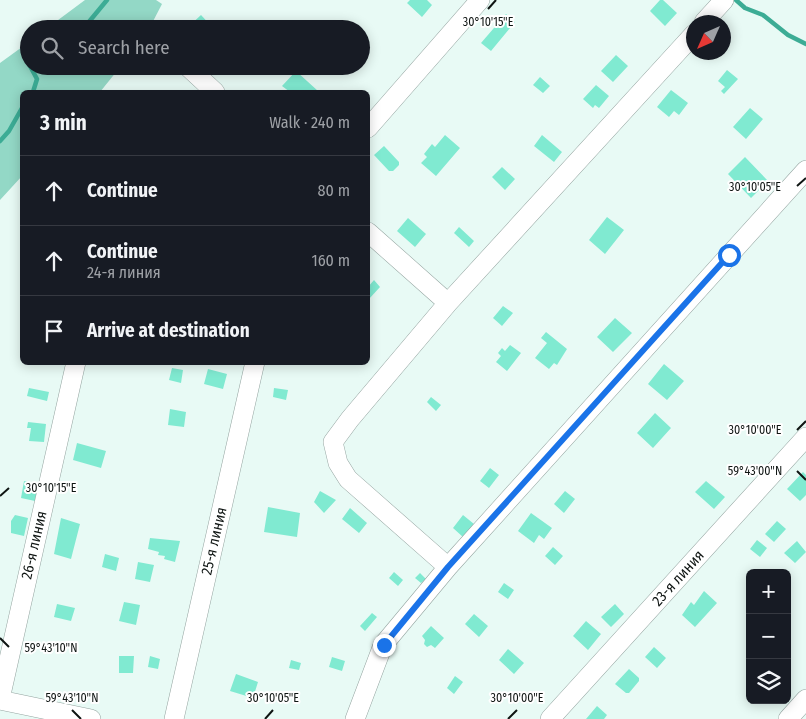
<!DOCTYPE html>
<html lang="en">
<head>
<meta charset="utf-8">
<style>
	:root { --surface:#171b24; --page:#20242c; --text:#f1f3f6; --muted:#9ea1a6; --line:#363941 }
	body { margin:0; font-family:"Fira Sans Condensed",sans-serif; background:var(--page); color:var(--text) }
	.controls { position:absolute; right:15px; bottom:15px; display:grid; overflow:hidden; border-radius:8px; box-shadow:0 2px 12px #0003 }
	.controls button { width:45px; height:45px; display:grid; place-items:center; padding:0; border:0; border-bottom:1px solid var(--line); background:var(--surface); color:var(--text); font:25px sans-serif }
	.compass { position:absolute; left:686px; top:15px; width:45px; height:45px; border-radius:50%; background:var(--surface); box-shadow:0 2px 12px #0003; rotate:225deg }
	.stop { position:absolute; width:15px; height:15px; margin:-11px; border:4px solid #1a73e8; border-radius:50%; background:#fff }
	.stop.end { background:#1a73e8; border-color:#fff; box-shadow:0 1px 5px #0008 }
	.list { margin:0; padding:0; list-style:none }
	h2 { display:flex; justify-content:space-between; align-items:center; height:65px; margin:0; padding:0 20px; font-size:21px }
	h2 small { font-size:16px; font-weight:400; color:var(--muted) }
	.list li { display:grid; grid-template-columns:32px 1fr auto; gap:15px; align-items:center; box-sizing:border-box; height:70px; padding:0 20px; border-top:1px solid var(--line) }
	.list b { display:block; font-size:19px; white-space:nowrap }
	.list p { margin:0; font-size:16px; white-space:nowrap; color:var(--muted) }
	.list em { font-size:16px; font-style:normal; color:var(--muted) }
	.icon { flex:none; width:28px; height:28px; fill:none; stroke:currentColor; stroke-width:2; stroke-linecap:round; stroke-linejoin:round }
	.map { position:relative; flex:none; width:806px; height:719px; overflow:hidden }
	.search { position:absolute; background:var(--surface); box-shadow:0 2px 12px #0003; left:20px; top:20px; width:350px; height:55px; display:flex; align-items:center; gap:12px; box-sizing:border-box; padding:0 18px; border-radius:28px; color:var(--muted); font-size:19px }
	.panel { position:absolute; background:var(--surface); box-shadow:0 2px 12px #0003; left:20px; top:90px; width:350px; height:275px; border-radius:8px }
	.map>svg:first-child { display:block }
	.green { fill:#93d8c6 }
	.lines { fill:none; stroke-linecap:round; stroke-linejoin:round }
	.stream { stroke:#3cac95; stroke-width:4.5 }
	.building { fill:#80ead1 }
	.minor-casing { stroke:#94a4a0; stroke-width:20 }
	.minor { stroke:#fff; stroke-width:19 }
	.route { stroke:#1a73e8; stroke-width:6 }
	.ticks { fill:none; stroke:#0f1513; stroke-width:2 }
	.labels { text-anchor:middle; dominant-baseline:central; stroke-width:4; stroke-linejoin:round; paint-order:stroke }
	.street-label { font-size:15px; fill:#0f1513; stroke:#fff }
	.ticks-label { font-size:12px; text-anchor:middle; fill:#0f1513; stroke:#fff; stroke-width:4; stroke-linejoin:round; paint-order:stroke }
</style>
</head>
<body>
<div class="map">
<svg width="806" height="719" viewBox="0 0 806 719">
	<rect width="100%" height="100%" fill="#e8faf5"/>
	<path class="green" d="M 85,0 L 156,0 L 162,4 L 149,29 L 46,29 Z
		M 29,42 L 29,66 L 121,66 L 100,92 L 22,92 L 22,176 L 0,200 L 0,63 Z"/>
	<g class="lines">
		<path class="stream" d="M 736,0 L 745,8 L 763,15 L 788,35 L 806,44
			M 83,29 L 107,0
			M 30,66 L 37,79 L 33,92
			M 0,141 L 9,131 L 22,108"/>
	</g>
	<path class="building" d="M 410,0 L 427,0 L 432,5 L 422,17 L 407,3 Z
		M 660,0 L 663,0 L 677,13 L 665,26 L 650,11 Z
		M 506,14 L 515,22 L 491,51 L 481,43 Z
		M 201,15 L 214,29 L 186,29 Z
		M 616,55 L 628,66 L 613,82 L 601,71 Z
		M 727,70 L 738,79 L 724,94 L 721,91 L 725,87 L 718,81 Z
		M 296,71 L 318,91 L 316,92 L 290,92 L 282,86 Z
		M 540,77 L 550,86 L 543,93 L 533,85 Z
		M 596,85 L 609,96 L 599,108 L 595,105 L 593,108 L 583,99 Z
		M 671,90 L 688,103 L 679,115 L 674,111 L 669,117 L 657,107 Z
		M 750,108 L 763,119 L 746,139 L 733,127 Z
		M 445,135 L 460,148 L 436,176 L 421,163 L 427,157 L 424,154 L 432,144 L 435,147 Z
		M 542,135 L 562,152 L 554,162 L 534,146 Z
		M 384,146 L 399,162 L 399,165 L 393,171 L 389,171 L 374,155 Z
		M 745,157 L 768,181 L 751,198 L 728,174 Z
		M 502,167 L 515,179 L 505,190 L 492,177 Z
		M 607,217 L 624,230 L 605,254 L 589,240 Z
		M 408,218 L 426,234 L 415,247 L 397,231 Z
		M 459,227 L 474,241 L 469,247 L 454,233 Z
		M 374,280 L 380,287 L 369,299 L 368,287 Z
		M 503,306 L 513,313 L 502,326 L 493,318 Z
		M 615,318 L 632,333 L 613,352 L 597,337 Z
		M 546,332 L 567,349 L 557,365 L 554,363 L 549,369 L 535,358 L 547,343 L 541,338 Z
		M 510,345 L 521,353 L 507,371 L 496,362 L 501,356 L 498,353 L 502,348 L 505,351 Z
		M 664,364 L 684,381 L 667,400 L 648,384 Z
		M 172,368 L 183,370 L 181,383 L 169,380 Z
		M 208,369 L 227,374 L 223,389 L 204,384 Z
		M 29,388 L 49,392 L 47,401 L 27,396 Z
		M 274,388 L 288,390 L 286,400 L 273,397 Z
		M 431,397 L 441,405 L 436,411 L 427,402 Z
		M 170,409 L 186,412 L 184,427 L 168,425 Z
		M 655,413 L 671,428 L 653,448 L 637,433 Z
		M 28,422 L 46,424 L 44,442 L 29,441 L 31,428 L 27,428 Z
		M 77,443 L 106,451 L 101,468 L 73,460 Z
		M 490,468 L 499,475 L 489,488 L 480,481 Z
		M 803,472 L 806,475 L 806,495 L 800,501 L 787,489 Z
		M 24,481 L 38,484 L 35,501 L 21,498 Z
		M 706,481 L 725,497 L 714,509 L 695,492 Z
		M 320,491 L 336,500 L 324,513 L 314,502 Z
		M 565,491 L 575,499 L 564,513 L 554,504 Z
		M 268,507 L 300,513 L 297,537 L 264,532 Z
		M 350,508 L 367,523 L 359,533 L 342,519 Z
		M 531,513 L 552,528 L 544,539 L 539,535 L 534,543 L 518,531 Z
		M 15,515 L 28,518 L 24,536 L 11,533 L 11,521 Z
		M 463,515 L 474,524 L 463,537 L 453,528 Z
		M 61,518 L 80,524 L 71,559 L 54,554 Z
		M 777,521 L 786,529 L 774,542 L 765,534 Z
		M 150,538 L 180,541 L 175,562 L 164,559 L 165,556 L 158,555 L 159,552 L 148,549 Z
		M 757,540 L 767,548 L 760,557 L 750,549 Z
		M 797,541 L 806,552 L 795,563 L 784,553 Z
		M 553,547 L 563,556 L 555,565 L 545,556 Z
		M 105,554 L 119,558 L 116,571 L 102,567 Z
		M 138,562 L 154,565 L 150,582 L 135,579 Z
		M 394,572 L 403,580 L 398,586 L 389,578 Z
		M 420,573 L 426,579 L 421,583 L 415,578 Z
		M 504,583 L 514,590 L 508,599 L 498,592 Z
		M 704,591 L 717,603 L 695,627 L 682,615 L 691,602 L 694,605 Z
		M 124,602 L 140,605 L 136,625 L 119,621 Z
		M 57,604 L 75,608 L 71,621 L 54,617 Z
		M 615,604 L 624,614 L 611,627 L 601,617 Z
		M 372,613 L 377,617 L 365,631 L 360,626 Z
		M 474,614 L 488,626 L 479,637 L 465,624 Z
		M 586,621 L 601,634 L 588,650 L 573,636 Z
		M 431,626 L 444,638 L 435,648 L 431,645 L 427,647 L 424,644 L 425,640 L 422,636 Z
		M 654,647 L 666,658 L 657,668 L 645,657 Z
		M 508,649 L 524,663 L 514,674 L 499,660 Z
		M 119,656 L 134,656 L 133,673 L 119,673 Z
		M 150,656 L 160,659 L 158,669 L 148,667 Z
		M 332,657 L 345,661 L 342,671 L 329,667 Z
		M 291,660 L 301,663 L 299,670 L 289,668 Z
		M 629,669 L 639,678 L 639,681 L 629,693 L 626,693 L 615,684 Z
		M 236,674 L 258,682 L 253,698 L 230,691 Z
		M 455,676 L 463,682 L 454,694 L 447,688 Z
		M 597,706 L 607,715 L 604,719 L 586,719 Z"/>
	<g class="lines">
		<g class="minor-casing">
			<path id="minor" d="M 704,22 L 724,0
				M 187,66 L 215,92
				M 368,128 L 480,0
				M 368,232 L 448,303
				M 448,567 L 348,479 L 338,463 L 333,442 L 350,419 L 448,303 L 694,34
				M 0,699 L 76,362
				M 0,700 L 91,719
				M 174,719 L 255,362
				M 355,719 L 383,645 L 448,567 L 806,170
				M 550,719 L 806,437
				M 788,719 L 806,699"/>
		</g>
		<use href="#minor" class="minor"/>
	</g>
	<g class="lines">
		<path class="route" d="M 384,645 L 448,567 L 729,255"/>
	</g>
	<path class="ticks" d="M 488,9 L 496,0M 797,186 L 806,178M 797,430 L 806,421M 797,471 L 806,480M 0,496 L 9,488M 0,638 L 9,647M 72,710 L 81,719M 265,719 L 273,710M 508,719 L 517,710"/>
	<g class="labels">
		<g class="street-label">
			<text transform="translate(214 541) rotate(-77)">25-я линия</text>
			<text transform="translate(34 545) rotate(-77)">26-я линия</text>
			<text transform="translate(678 578) rotate(-48)">23-я линия</text>
		</g>
	</g>
	<g class="ticks-label">
		<text x="488" y="26">30°10'15"E</text>
		<text x="755" y="191">30°10'05"E</text>
		<text x="755" y="434">30°10'00"E</text>
		<text x="755" y="475">59°43'00"N</text>
		<text x="51" y="492">30°10'15"E</text>
		<text x="51" y="652">59°43'10"N</text>
		<text x="273" y="702">30°10'05"E</text>
		<text x="517" y="702">30°10'00"E</text>
		<text x="72" y="702">59°43'10"N</text>
	</g>
</svg>
<div class="controls">
<button>+</button>
<button>−</button>
<button><svg class="icon" aria-label="layers" viewBox="0 0 24 24"><path d="M12 4l9 5-9 5-9-5zM3 14l9 5 9-5"/></svg></button>
</div>
<svg class="compass" viewBox="-18 -18 36 36"><path d="M0-13l5 13h-10z" fill="#e53935"/><path d="M0 13l5-13h-10z" fill="#9ea1a6"/></svg>
<div class="stop" style="left:729px;top:255px"></div>
<div class="stop end" style="left:384px;top:645px"></div>
<div class="search"><svg class="icon" aria-label="search" viewBox="0 0 24 24"><circle cx="10" cy="10" r="6"/><path d="M15 15l6 6"/></svg>Search here</div>
<section class="panel">
<h2>3 min<small>Walk · 240 m</small></h2>
<ul class="list">
<li><svg class="icon" aria-label="ahead" viewBox="0 0 24 24"><path d="M12 20V5M6 11l6-6 6 6"/></svg><div><b>Continue</b></div><em>80 m</em></li>
<li><svg class="icon" aria-label="ahead" viewBox="0 0 24 24"><path d="M12 20V5M6 11l6-6 6 6"/></svg><div><b>Continue</b><p>24-я линия</p></div><em>160 m</em></li>
<li><svg class="icon" aria-label="arrive" viewBox="0 0 24 24"><path d="M6 21V4h12l-3 4 3 4H6"/></svg><div><b>Arrive at destination</b></div></li>
</ul>
</section>
</div>
</body>
</html>
